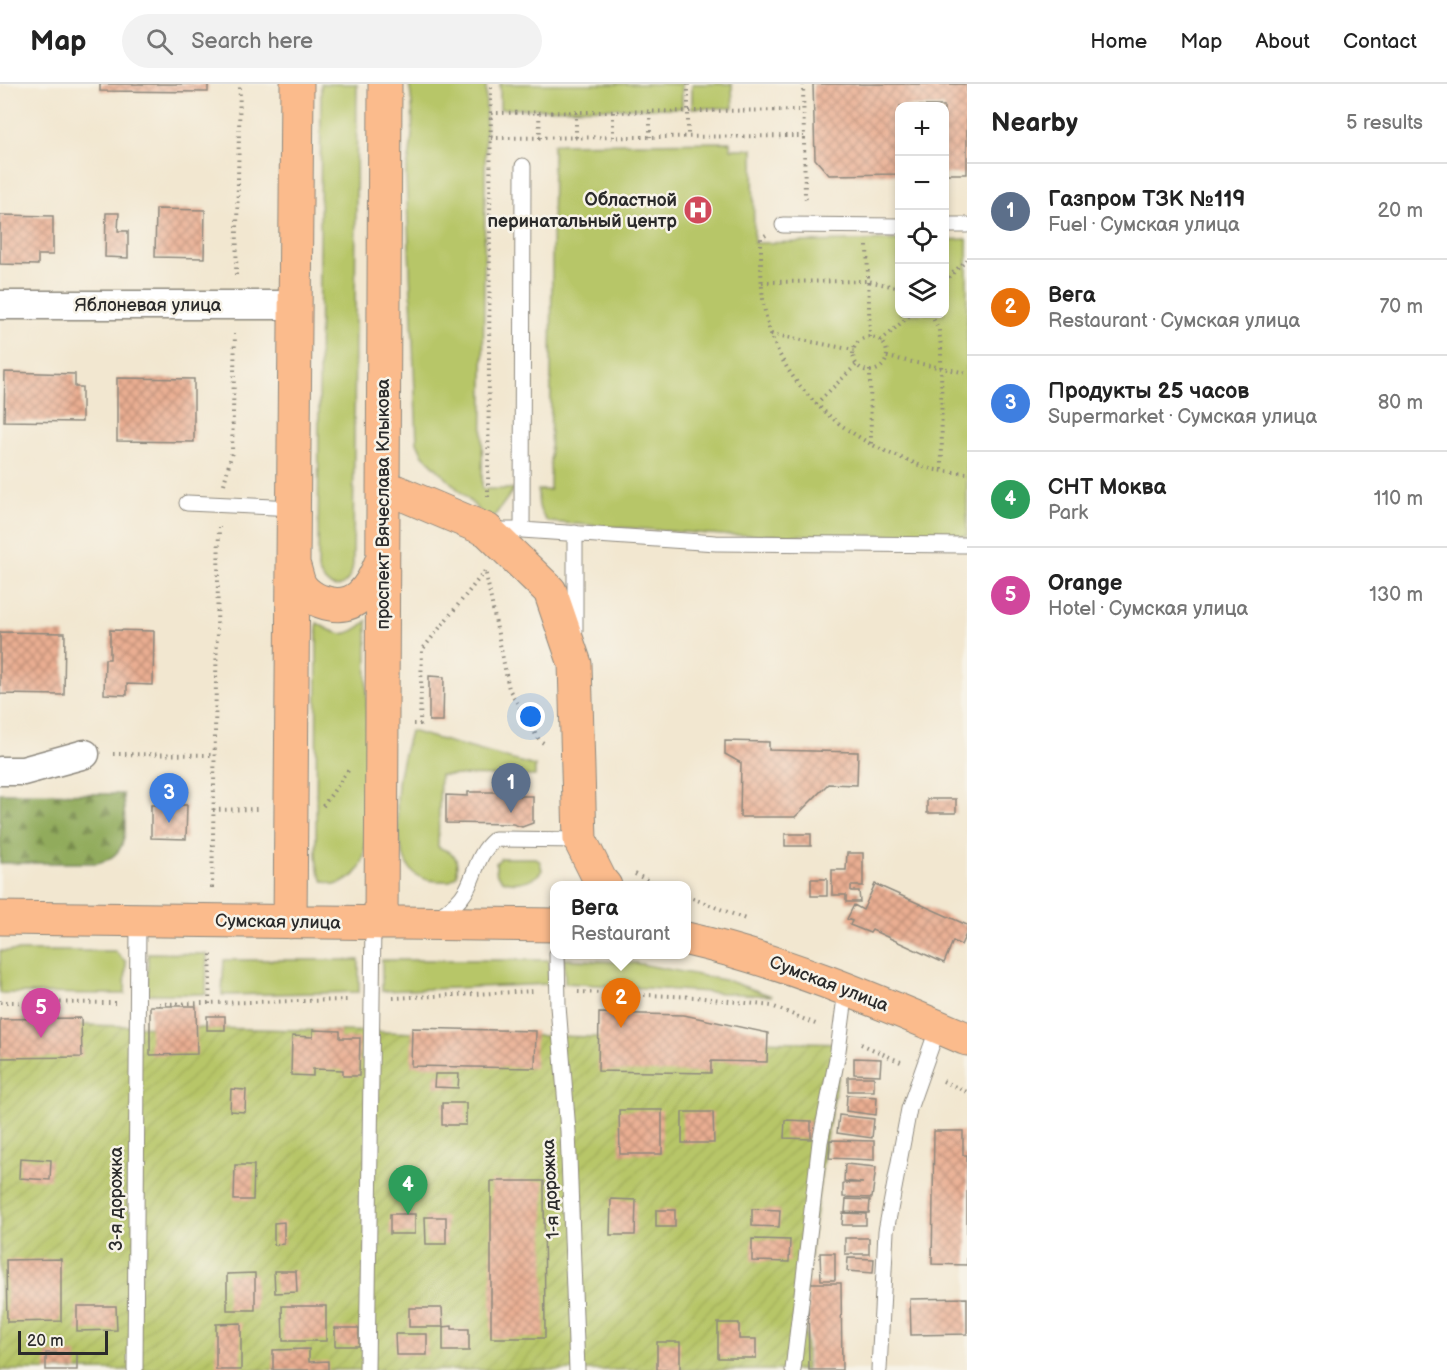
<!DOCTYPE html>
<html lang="en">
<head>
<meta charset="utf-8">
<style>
	:root { --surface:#fff; --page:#f2f2f2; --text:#222; --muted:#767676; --line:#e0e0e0; --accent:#d93025 }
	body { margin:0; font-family:"Balsamiq Sans",sans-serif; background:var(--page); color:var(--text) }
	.controls { position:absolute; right:18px; top:18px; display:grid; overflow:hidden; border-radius:12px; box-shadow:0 3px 9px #0003 }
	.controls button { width:54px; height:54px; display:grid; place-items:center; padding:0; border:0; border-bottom:2px solid var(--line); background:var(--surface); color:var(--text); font:30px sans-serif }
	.scale { position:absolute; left:18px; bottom:15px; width:90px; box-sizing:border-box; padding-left:6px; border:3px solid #2b2b2b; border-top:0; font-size:16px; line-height:21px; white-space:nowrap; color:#2b2b2b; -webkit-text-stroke:4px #f7f3e8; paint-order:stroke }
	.you { position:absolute; left:531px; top:633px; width:21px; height:21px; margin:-15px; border:4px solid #fff; border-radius:50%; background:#1a73e8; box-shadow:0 0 0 9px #1a73e833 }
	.badge { display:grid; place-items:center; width:39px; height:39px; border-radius:50%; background:var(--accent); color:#fff; font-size:20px; font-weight:700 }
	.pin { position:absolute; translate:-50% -50px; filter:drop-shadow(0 2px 3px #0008) }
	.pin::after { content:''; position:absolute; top:32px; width:21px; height:18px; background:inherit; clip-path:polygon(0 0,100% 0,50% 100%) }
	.popup { position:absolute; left:550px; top:797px; width:141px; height:78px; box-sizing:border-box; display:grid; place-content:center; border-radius:12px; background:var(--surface); filter:drop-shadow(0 2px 4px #0005); font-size:20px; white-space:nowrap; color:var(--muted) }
	.popup b { font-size:22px; color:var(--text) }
	.popup::after { content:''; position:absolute; left:50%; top:100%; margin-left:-12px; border:12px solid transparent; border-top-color:var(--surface) }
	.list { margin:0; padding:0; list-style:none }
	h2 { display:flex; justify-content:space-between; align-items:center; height:78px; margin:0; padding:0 24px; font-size:26px }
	h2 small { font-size:20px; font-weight:400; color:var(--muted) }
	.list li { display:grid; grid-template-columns:39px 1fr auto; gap:18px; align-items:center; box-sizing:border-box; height:96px; padding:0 24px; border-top:2px solid var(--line) }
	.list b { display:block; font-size:22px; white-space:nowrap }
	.list p { margin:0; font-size:20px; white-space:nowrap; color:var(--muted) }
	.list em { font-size:20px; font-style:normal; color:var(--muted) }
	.icon { flex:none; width:33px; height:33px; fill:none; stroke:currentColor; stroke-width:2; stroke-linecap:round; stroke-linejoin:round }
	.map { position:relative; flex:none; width:967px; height:1286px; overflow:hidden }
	header { display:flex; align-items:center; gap:36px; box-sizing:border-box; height:84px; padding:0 30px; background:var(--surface); border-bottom:2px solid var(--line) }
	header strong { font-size:28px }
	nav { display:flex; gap:33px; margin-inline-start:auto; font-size:21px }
	.search { width:420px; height:54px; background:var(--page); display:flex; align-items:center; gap:15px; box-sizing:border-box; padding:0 21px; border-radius:33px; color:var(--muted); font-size:22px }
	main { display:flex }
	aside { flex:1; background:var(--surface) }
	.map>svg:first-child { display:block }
	.grass { fill:#b7c668; stroke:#71784a; stroke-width:1.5 }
	.forest { fill:url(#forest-firs); stroke:#5e6b44; stroke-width:1.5 }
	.garden { fill:url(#garden-furrows); stroke:#71784a; stroke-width:1.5 }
	.building { fill:url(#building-cross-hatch) }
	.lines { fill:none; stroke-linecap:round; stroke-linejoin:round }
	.service-casing { stroke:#8e897e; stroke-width:17 }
	.minor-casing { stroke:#8e897e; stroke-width:31 }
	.primary-casing { stroke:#8e897e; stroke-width:35 }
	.path { stroke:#8e897e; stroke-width:4; stroke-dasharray:1.5 4.5; stroke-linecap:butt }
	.service { stroke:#fff; stroke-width:15 }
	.minor { stroke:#fff; stroke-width:28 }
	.primary { stroke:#fbbb8c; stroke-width:33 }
	.labels { text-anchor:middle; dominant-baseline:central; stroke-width:5; stroke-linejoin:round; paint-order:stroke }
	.poi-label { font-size:18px; font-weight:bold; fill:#2b2b2b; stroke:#f7f3e8; text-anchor:end }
	.street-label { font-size:18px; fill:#2b2b2b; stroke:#f7f3e8 }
</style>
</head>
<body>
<header>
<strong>Map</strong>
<div class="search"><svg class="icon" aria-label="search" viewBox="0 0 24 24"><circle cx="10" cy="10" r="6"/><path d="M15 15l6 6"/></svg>Search here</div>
<nav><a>Home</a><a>Map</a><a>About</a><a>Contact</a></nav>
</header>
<main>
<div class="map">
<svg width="967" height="1286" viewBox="0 0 967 1286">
	<defs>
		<pattern id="forest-firs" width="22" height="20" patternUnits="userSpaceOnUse" patternTransform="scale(1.5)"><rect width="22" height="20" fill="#91ab5c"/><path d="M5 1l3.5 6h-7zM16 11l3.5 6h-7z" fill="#778b4c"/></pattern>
		<pattern id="garden-furrows" width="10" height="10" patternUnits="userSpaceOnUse" patternTransform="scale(1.5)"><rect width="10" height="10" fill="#b7c668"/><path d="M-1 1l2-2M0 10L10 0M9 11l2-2" fill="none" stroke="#9eaa5a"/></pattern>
		<pattern id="building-cross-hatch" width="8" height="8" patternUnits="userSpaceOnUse" patternTransform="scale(1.5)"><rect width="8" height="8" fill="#eaae92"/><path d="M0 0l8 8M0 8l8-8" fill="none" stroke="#be8e77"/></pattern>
	</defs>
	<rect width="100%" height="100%" fill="#f7f3e8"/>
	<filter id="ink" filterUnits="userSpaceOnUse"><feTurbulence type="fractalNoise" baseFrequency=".0167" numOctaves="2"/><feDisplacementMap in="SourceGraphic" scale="12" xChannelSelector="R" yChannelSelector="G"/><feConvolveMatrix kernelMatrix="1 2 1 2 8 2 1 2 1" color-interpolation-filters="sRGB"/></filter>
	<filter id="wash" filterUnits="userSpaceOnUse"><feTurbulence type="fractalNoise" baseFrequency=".008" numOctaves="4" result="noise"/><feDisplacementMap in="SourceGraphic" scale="24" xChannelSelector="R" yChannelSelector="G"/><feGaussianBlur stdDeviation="1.35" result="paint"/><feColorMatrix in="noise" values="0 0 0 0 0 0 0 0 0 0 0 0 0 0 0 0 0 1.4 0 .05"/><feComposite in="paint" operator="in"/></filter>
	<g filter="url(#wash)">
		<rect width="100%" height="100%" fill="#f2e7d0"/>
		<path class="grass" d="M 321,0 L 357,0 L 353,480 C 350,507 328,511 318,486 Z
			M 409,0 L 486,0 L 482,405 L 514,405 L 493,434 L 486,433 L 423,371 L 417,358 L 406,89 C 413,60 415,30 409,0 Z
			M 500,0 L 682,0 L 682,24 L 500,25 Z
			M 692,0 L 732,0 L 733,24 L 692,24 Z
			M 730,58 L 731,65 L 753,65 L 754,159 L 899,156 L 900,230 L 944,230 L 945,156 L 967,155 L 967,452 L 723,451 L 548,438 C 538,428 538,419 538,406 L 550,406 L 553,60 Z
			M 367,537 L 366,760 C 363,783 359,794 335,801 L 323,797 L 318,786 L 316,771 L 317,539 C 338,552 347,555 367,537 Z
			M 410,647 L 535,682 L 535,692 L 440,691 L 438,763 C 457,771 457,771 457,791 L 450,797 C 438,797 425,798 415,790 C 396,776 396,723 398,701 C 399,683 406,664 410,647 Z
			M 501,774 L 536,774 L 540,778 L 542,786 C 535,799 501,805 496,788 C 496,787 496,780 496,779 Z
			M 0,867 L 115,867 L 126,878 L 125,910 L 0,909 Z
			M 148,869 L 207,870 L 206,910 L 147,910 Z
			M 564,875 L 636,879 L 729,897 L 772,912 L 565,899 Z
			M 224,876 L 359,876 L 359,908 L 222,911 Z
			M 382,876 L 549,876 L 548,900 L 382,907 Z"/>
		<path class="forest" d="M 0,709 L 123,710 C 124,739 134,771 97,779 L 0,779 Z"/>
		<path class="garden" d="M 0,939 L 845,959 L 826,1054 L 805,1207 L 806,1286 L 0,1286 Z"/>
		<g id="blocks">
			<path class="building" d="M 100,0 L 208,0 L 208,8 L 100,7 Z
				M 813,0 L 967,0 L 967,90 L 944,90 L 944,22 L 900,22 L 900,90 L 829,91 L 815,75 Z
				M 156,125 L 205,126 L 204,174 L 155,173 Z
				M 106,129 L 119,129 L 118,147 L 128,147 L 128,174 L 105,173 Z
				M 0,131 L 53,132 L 53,171 L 38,171 L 38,181 L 0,180 Z
				M 5,288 L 75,290 L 75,303 L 82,303 L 82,338 L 4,337 Z
				M 117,294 L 194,295 L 194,358 L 117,357 Z
				M 110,546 L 154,547 L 153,601 L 127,600 L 127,611 L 104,610 L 105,575 L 110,575 Z
				M 0,548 L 65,549 L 64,611 L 0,610 Z
				M 429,592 L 444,593 L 443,637 L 429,637 Z
				M 725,657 L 769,658 L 769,666 L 858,668 L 857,701 L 828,700 L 795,733 L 740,733 L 741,679 L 725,670 Z
				M 468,708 L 506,708 L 506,712 L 533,712 L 533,739 L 522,743 L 513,740 L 446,739 L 446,711 L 468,712 Z
				M 927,715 L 956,715 L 956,729 L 927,729 Z
				M 151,721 L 187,721 L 186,755 L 151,754 Z
				M 785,750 L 811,750 L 811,762 L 785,762 Z
				M 847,769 L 863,769 L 863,802 L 851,802 L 851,807 L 859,807 L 860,818 L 846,818 L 846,811 L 832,811 L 832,786 L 846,786 Z
				M 811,795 L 827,795 L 827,812 L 811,812 Z
				M 875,800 L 967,841 L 967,848 L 961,861 L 953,857 L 944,879 L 872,846 L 870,849 L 850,841 L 852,837 L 847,835 L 854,821 L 863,826 Z
				M 150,922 L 196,922 L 197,970 L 150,971 Z
				M 599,929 L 684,931 L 768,949 L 767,978 L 711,977 L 711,989 L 598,987 Z
				M 207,932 L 225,932 L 225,946 L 207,946 Z
				M 81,934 L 82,973 L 0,974 L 0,935 Z
				M 412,944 L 536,947 L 535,984 L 411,982 Z
				M 313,946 L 340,947 L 340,954 L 360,954 L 359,992 L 343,992 L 343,986 L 313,985 L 313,992 L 291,991 L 292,952 L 313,953 Z
				M 854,974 L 881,975 L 880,991 L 854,990 Z
				M 435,990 L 459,990 L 458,1004 L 434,1003 Z
				M 848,993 L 874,993 L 874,1007 L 848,1007 Z
				M 231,1005 L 246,1006 L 245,1028 L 230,1027 Z
				M 847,1011 L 877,1013 L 876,1031 L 846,1027 Z
				M 442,1019 L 466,1019 L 466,1041 L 442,1041 Z
				M 619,1026 L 662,1026 L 662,1070 L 620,1070 Z
				M 682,1028 L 713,1028 L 714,1059 L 682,1059 Z
				M 839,1031 L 874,1035 L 872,1054 L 837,1049 Z
				M 785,1036 L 811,1037 L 811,1055 L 784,1054 Z
				M 934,1047 L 963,1047 L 963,1071 L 967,1071 L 967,1181 L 932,1180 Z
				M 830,1056 L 874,1057 L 874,1076 L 829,1074 Z
				M 20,1074 L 51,1076 L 50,1096 L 19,1094 Z
				M 845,1080 L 876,1083 L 872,1114 L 843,1113 L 843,1099 L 863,1099 L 844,1097 Z
				M 235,1081 L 254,1081 L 253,1116 L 234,1116 Z
				M 491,1097 L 544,1097 L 545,1254 L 491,1254 Z
				M 611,1115 L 636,1116 L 635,1151 L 610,1151 Z
				M 846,1115 L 870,1116 L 869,1129 L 845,1128 Z
				M 752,1125 L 780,1126 L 779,1143 L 752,1142 Z
				M 656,1126 L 675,1126 L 675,1143 L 656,1143 Z
				M 843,1129 L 866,1130 L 866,1141 L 842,1141 Z
				M 390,1130 L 415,1130 L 415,1150 L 390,1150 Z
				M 425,1133 L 446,1133 L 446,1160 L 426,1160 Z
				M 284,1138 L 284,1160 L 274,1161 L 274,1139 Z
				M 845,1154 L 869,1154 L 869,1170 L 845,1170 Z
				M 752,1155 L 790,1156 L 789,1178 L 752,1177 Z
				M 820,1169 L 835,1169 L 835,1196 L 821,1196 Z
				M 848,1174 L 874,1175 L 873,1189 L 847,1187 Z
				M 61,1175 L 61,1237 L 7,1238 L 6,1176 Z
				M 274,1187 L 296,1187 L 297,1208 L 275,1209 Z
				M 255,1189 L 255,1226 L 227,1226 L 227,1190 Z
				M 808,1199 L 841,1199 L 842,1286 L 809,1286 Z
				M 967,1214 L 967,1250 L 911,1251 L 910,1215 Z
				M 77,1222 L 116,1222 L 117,1246 L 77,1247 Z
				M 282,1222 L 326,1222 L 326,1257 L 283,1257 Z
				M 409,1224 L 442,1224 L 443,1243 L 409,1243 Z
				M 241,1239 L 241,1286 L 216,1286 L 216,1240 Z
				M 718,1239 L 739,1239 L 739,1255 L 756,1255 L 756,1274 L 718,1274 Z
				M 452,1242 L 452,1245 L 469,1245 L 469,1267 L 443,1267 L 443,1243 Z
				M 335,1244 L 359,1244 L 359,1262 L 335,1262 Z
				M 395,1250 L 427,1250 L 427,1271 L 396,1271 Z
				M 657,1258 L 680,1258 L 680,1286 L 657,1286 Z
				M 309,1265 L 309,1278 L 328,1277 L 328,1286 L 273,1286 L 273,1266 Z
				M 46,1269 L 77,1269 L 77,1286 L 46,1286 Z"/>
		</g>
	</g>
	<g filter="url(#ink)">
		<use href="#blocks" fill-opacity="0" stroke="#8e897e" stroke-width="1.5"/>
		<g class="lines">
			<g class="service-casing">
				<path id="service" d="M 783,141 L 900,142
					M 944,141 L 967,141
					M 187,419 L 294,424
					M 490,446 L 522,446 L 716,459 L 967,461
					M 522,446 L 523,82
					M 575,449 L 575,547
					M 436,834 C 448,827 460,818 467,805 C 477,786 477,770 495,755 L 580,756
					M 557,870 L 558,922 L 568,1047 L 577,1286
					M 135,1286 L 138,837
					M 367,1286 L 373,840
					M 793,1286 L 820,1058 L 837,974 L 846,906
					M 879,1286 L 886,1147 L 909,1025 L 938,943"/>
			</g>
			<g class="minor-casing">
				<path id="minor" d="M 0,221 L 295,221
					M 0,687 L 23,687 L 85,670"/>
			</g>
			<g class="primary-casing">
				<path id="primary" d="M 383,402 L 487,446 L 550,507 L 575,580 L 580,756 L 600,796 L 605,802
					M 293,480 C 296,487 297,497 301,503 C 305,509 314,515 320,517 C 355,530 371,505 382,476
					M 0,834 L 555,841
					M 290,838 L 297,0
					M 381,839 L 385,0
					M 687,855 C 784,877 875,916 967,955"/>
			</g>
			<path class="path" d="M 688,0 L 688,52
				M 803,0 L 805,112 L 807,119
				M 576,28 L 576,54
				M 613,28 L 613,53
				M 650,28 L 650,53
				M 491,29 L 803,26
				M 539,29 L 540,54
				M 491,54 L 804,52
				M 766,151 L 761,154 C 761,186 760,220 771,250 C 791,309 847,354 904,375 C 913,378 922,383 930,385 C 942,387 955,388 967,389
				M 867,162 L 870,253
				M 236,191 L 240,0
				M 944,197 L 967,176
				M 762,198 L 868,197 L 900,204
				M 931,230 L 939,246 L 941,263 L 942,386
				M 771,250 L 854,266
				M853 270a17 17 0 1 1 34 0a17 17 0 1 1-34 0Z
				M 881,257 L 911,230
				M 887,273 L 967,289
				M 870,286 L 871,360
				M 816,320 L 856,281
				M 224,400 L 232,368 L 235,250
				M 488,413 L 491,0
				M 486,490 L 509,605 L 539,656 L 545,660
				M 413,640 L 420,640 L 422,566 L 485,487
				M 113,670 L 214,671
				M 323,722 L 350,684
				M 213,726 L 260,725
				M 635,790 L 659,802
				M 212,804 L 219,443
				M 687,812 L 748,836
				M 578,908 L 695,913 L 772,922 L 818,941
				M 393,914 L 535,907
				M 0,918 L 115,919
				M 159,920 L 349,916
				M 209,920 L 211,869
				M 861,960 L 903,979
				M 943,997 L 967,1008"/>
			<use href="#service" class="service"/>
			<use href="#minor" class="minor"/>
			<use href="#primary" class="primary"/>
		</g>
	</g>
	<defs>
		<g id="hospital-disc" transform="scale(1.5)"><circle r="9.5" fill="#d1495b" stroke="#f7f3e8"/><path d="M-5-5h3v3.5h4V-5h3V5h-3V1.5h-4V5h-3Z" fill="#fff"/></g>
	</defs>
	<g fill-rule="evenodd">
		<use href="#hospital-disc" x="698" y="126"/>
	</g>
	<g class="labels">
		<g class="poi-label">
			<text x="677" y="116">Областной<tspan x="677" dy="21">перинатальный центр</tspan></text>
		</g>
		<g class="street-label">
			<text x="148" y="221">Яблоневая улица</text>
			<text transform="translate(383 420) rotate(-90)">проспект Вячеслава Клыкова</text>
			<text transform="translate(278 838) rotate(1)">Сумская улица</text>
			<text transform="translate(829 900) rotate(21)">Сумская улица</text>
			<text transform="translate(551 1105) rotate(-93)">1-я дорожка</text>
			<text transform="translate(116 1115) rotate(-90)">3-я дорожка</text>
		</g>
	</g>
</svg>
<div class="controls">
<button>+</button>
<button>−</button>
<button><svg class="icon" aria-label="locate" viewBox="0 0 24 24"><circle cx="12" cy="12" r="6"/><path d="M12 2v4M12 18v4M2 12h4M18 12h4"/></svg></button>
<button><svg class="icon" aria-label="layers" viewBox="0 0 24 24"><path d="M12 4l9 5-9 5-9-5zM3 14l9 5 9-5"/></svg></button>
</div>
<div class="scale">20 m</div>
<div class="you"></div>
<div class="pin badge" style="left:511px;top:729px;background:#5c6f8a">1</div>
<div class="pin badge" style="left:621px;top:944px;background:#e8710a">2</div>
<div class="popup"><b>Вега</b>Restaurant</div>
<div class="pin badge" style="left:169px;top:739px;background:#3f7fe0">3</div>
<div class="pin badge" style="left:408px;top:1131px;background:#2e9e5b">4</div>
<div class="pin badge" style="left:41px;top:954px;background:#d1479c">5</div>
</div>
<aside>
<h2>Nearby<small>5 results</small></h2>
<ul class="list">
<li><span class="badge" style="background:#5c6f8a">1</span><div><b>Газпром ТЗК №119</b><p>Fuel · Сумская улица</p></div><em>20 m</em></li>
<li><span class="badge" style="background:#e8710a">2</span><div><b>Вега</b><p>Restaurant · Сумская улица</p></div><em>70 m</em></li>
<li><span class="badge" style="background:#3f7fe0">3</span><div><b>Продукты 25 часов</b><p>Supermarket · Сумская улица</p></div><em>80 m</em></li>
<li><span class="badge" style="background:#2e9e5b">4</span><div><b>СНТ Моква</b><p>Park</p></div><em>110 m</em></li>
<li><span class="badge" style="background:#d1479c">5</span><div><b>Orange</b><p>Hotel · Сумская улица</p></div><em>130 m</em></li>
</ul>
</aside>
</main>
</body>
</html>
